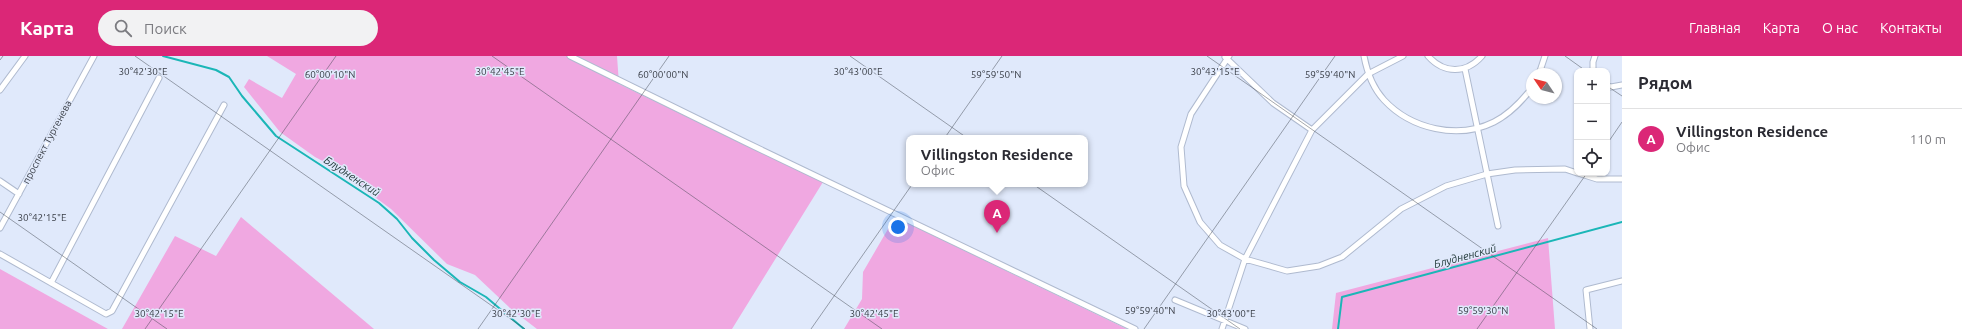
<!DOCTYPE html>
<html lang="ru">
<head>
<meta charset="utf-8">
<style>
	:root { --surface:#fff; --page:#f2f2f3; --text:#2b2b33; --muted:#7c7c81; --line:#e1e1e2; --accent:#db2777 }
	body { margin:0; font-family:Ubuntu,sans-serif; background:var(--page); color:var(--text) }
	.controls { position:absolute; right:12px; top:12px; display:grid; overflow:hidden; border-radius:8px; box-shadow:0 1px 3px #0004 }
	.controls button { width:36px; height:36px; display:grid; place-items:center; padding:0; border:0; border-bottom:1px solid var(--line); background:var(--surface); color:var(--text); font:20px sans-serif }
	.compass { position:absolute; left:1526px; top:12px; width:36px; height:36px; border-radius:50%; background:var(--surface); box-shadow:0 1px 3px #0004; rotate:305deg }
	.you { position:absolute; left:898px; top:171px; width:14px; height:14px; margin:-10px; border:3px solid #fff; border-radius:50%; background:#1a73e8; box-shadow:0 0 0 6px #1a73e833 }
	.badge { display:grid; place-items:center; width:26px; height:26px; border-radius:50%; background:var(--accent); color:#fff; font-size:13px; font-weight:700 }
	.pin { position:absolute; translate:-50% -33px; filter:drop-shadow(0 1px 2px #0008) }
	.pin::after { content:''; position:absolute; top:21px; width:14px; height:12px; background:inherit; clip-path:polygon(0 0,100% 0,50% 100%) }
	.popup { position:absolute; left:906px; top:79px; width:182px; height:52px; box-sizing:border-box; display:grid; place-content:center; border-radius:8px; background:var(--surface); filter:drop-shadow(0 1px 3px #0005); font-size:13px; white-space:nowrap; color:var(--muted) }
	.popup b { font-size:15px; color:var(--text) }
	.popup::after { content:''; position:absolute; left:50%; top:100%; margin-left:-8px; border:8px solid transparent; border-top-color:var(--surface) }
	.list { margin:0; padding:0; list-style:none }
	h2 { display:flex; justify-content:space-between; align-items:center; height:52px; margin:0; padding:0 16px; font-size:17px }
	h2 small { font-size:13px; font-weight:400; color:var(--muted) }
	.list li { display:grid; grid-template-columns:26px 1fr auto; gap:12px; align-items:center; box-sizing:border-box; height:60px; padding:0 16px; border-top:1px solid var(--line) }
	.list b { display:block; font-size:15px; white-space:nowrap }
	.list p { margin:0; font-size:13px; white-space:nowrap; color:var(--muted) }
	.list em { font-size:13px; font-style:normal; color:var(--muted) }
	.icon { flex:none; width:22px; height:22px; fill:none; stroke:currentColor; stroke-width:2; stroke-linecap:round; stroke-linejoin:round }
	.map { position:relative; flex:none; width:1622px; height:273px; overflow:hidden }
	header { display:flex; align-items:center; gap:24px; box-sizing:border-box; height:56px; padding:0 20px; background:var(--accent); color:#fff }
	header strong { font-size:19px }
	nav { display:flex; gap:22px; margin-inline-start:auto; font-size:14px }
	.search { width:280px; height:36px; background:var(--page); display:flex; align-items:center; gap:10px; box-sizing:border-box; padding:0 14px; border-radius:22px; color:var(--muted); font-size:15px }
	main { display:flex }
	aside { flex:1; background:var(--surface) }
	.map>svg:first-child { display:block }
	.green { fill:#f0a8e1 }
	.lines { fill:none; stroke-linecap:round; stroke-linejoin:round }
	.stream { stroke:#1bb6b7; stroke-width:2 }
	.minor-casing { stroke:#afbacf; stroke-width:7 }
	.minor { stroke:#fff; stroke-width:5 }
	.ticks { fill:none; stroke:#383d46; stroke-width:1; stroke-opacity:0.45 }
	.labels { text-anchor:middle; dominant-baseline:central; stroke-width:3; stroke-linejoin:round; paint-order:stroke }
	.street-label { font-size:10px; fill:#383d46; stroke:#e0e9fb }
	.water-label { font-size:11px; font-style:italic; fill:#1f3636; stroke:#e0e9fb }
	.ticks-label { font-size:10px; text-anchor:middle; fill:#383d46; stroke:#e0e9fb; stroke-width:3; stroke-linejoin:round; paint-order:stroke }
</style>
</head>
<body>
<header>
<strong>Карта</strong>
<div class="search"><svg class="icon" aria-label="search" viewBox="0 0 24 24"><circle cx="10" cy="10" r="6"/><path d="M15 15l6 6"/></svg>Поиск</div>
<nav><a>Главная</a><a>Карта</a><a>О нас</a><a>Контакты</a></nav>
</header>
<main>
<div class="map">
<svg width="1622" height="273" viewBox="0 0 1622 273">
	<rect width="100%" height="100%" fill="#e0e9fb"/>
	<path class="green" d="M 267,0 L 617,0 L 619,28 L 823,126 L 732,273 L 537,273 L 511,253 L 475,219 L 447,208 L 391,153 L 334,111 L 315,101 L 280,76 L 244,31 L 249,23 L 282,42 L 296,18 Z
		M 241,161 L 374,273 L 122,273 L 175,180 L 216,200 Z
		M 895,161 L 1127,273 L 844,273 L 862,243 L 863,216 Z
		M 1548,182 L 1555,273 L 1332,273 L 1336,237 Z
		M 0,213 L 108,273 L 0,273 Z"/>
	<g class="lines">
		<path class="stream" d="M 163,0 L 216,14 L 229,21 L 242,40 L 276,80 L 379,147 L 397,163 L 412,182 L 434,204 L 460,226 L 486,241 L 524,273
			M 1338,273 L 1342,241 L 1622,166"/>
		<g class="minor-casing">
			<path id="minor" d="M 570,0 L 745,86 L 1135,273
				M 1229,0 L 1191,58 L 1181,91 L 1184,130 L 1200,166 L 1220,189 L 1245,203 L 1287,215 L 1319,210 L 1342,201 L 1401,153 L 1446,130 L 1487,118 L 1515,114 L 1565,113 L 1577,117
				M 1364,0 C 1367,16 1373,32 1384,44 C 1411,73 1458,84 1494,66 C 1510,58 1521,46 1532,32
				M 1428,0 C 1444,18 1466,18 1482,0
				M 1225,1 L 1273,47 L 1312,74
				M 1465,13 L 1498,170
				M 1593,15 L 1593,6 L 1595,0
				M 1539,18 L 1545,0
				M 1607,30 L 1611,31 L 1622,29
				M 0,34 L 25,0
				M 1578,117 L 1597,123 L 1622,123
				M 0,125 L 19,138
				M 0,172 L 94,0
				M 0,198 L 106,258 L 112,255 L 224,49
				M 51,227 L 159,22
				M 1175,244 L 1245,273
				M 1222,273 L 1245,203 L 1312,74 L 1368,18 L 1403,0
				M 1590,273 L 1586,234 L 1622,225"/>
		</g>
		<use href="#minor" class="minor"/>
	</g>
	<path class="ticks" d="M 135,0 L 525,273M 492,0 L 882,273M 850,0 L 1240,273M 1207,0 L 1597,273M 1565,0 L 1586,15M 0,4 L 3,0M 1607,30 L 1622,40M 1607,88 L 1622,66M 0,156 L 167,273M 145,273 L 336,0M 478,273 L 669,0M 811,273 L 1002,0M 1144,273 L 1335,0M 1477,273 L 1587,117"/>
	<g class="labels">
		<g class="street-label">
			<text transform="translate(47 86) rotate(-62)">проспект Тургенева</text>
		</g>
		<g class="water-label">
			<text transform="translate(352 120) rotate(33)">Блудненский</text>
			<text transform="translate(1465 200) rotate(-15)">Блудненский</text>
		</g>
	</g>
	<g class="ticks-label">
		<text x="143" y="19">30°42'30"E</text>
		<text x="500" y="19">30°42'45"E</text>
		<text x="1215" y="19">30°43'15"E</text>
		<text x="858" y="19">30°43'00"E</text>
		<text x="330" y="22">60°00'10"N</text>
		<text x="663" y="22">60°00'00"N</text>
		<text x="996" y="22">59°59'50"N</text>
		<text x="1330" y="22">59°59'40"N</text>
		<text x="42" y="165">30°42'15"E</text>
		<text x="1150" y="258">59°59'40"N</text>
		<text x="1483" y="258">59°59'30"N</text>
		<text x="159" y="261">30°42'15"E</text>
		<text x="516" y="261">30°42'30"E</text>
		<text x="874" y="261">30°42'45"E</text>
		<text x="1231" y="261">30°43'00"E</text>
	</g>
</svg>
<div class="controls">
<button>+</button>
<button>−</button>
<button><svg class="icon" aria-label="locate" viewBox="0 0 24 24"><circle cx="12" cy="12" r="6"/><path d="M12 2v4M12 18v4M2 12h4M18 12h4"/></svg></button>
</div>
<svg class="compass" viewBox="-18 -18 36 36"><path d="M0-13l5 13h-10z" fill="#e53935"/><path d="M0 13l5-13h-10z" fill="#7c7c81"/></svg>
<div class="you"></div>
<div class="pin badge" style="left:997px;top:177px">A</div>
<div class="popup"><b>Villingston Residence</b>Офис</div>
</div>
<aside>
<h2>Рядом<small></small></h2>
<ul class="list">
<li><span class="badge">A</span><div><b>Villingston Residence</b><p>Офис</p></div><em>110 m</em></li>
</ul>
</aside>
</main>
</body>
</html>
